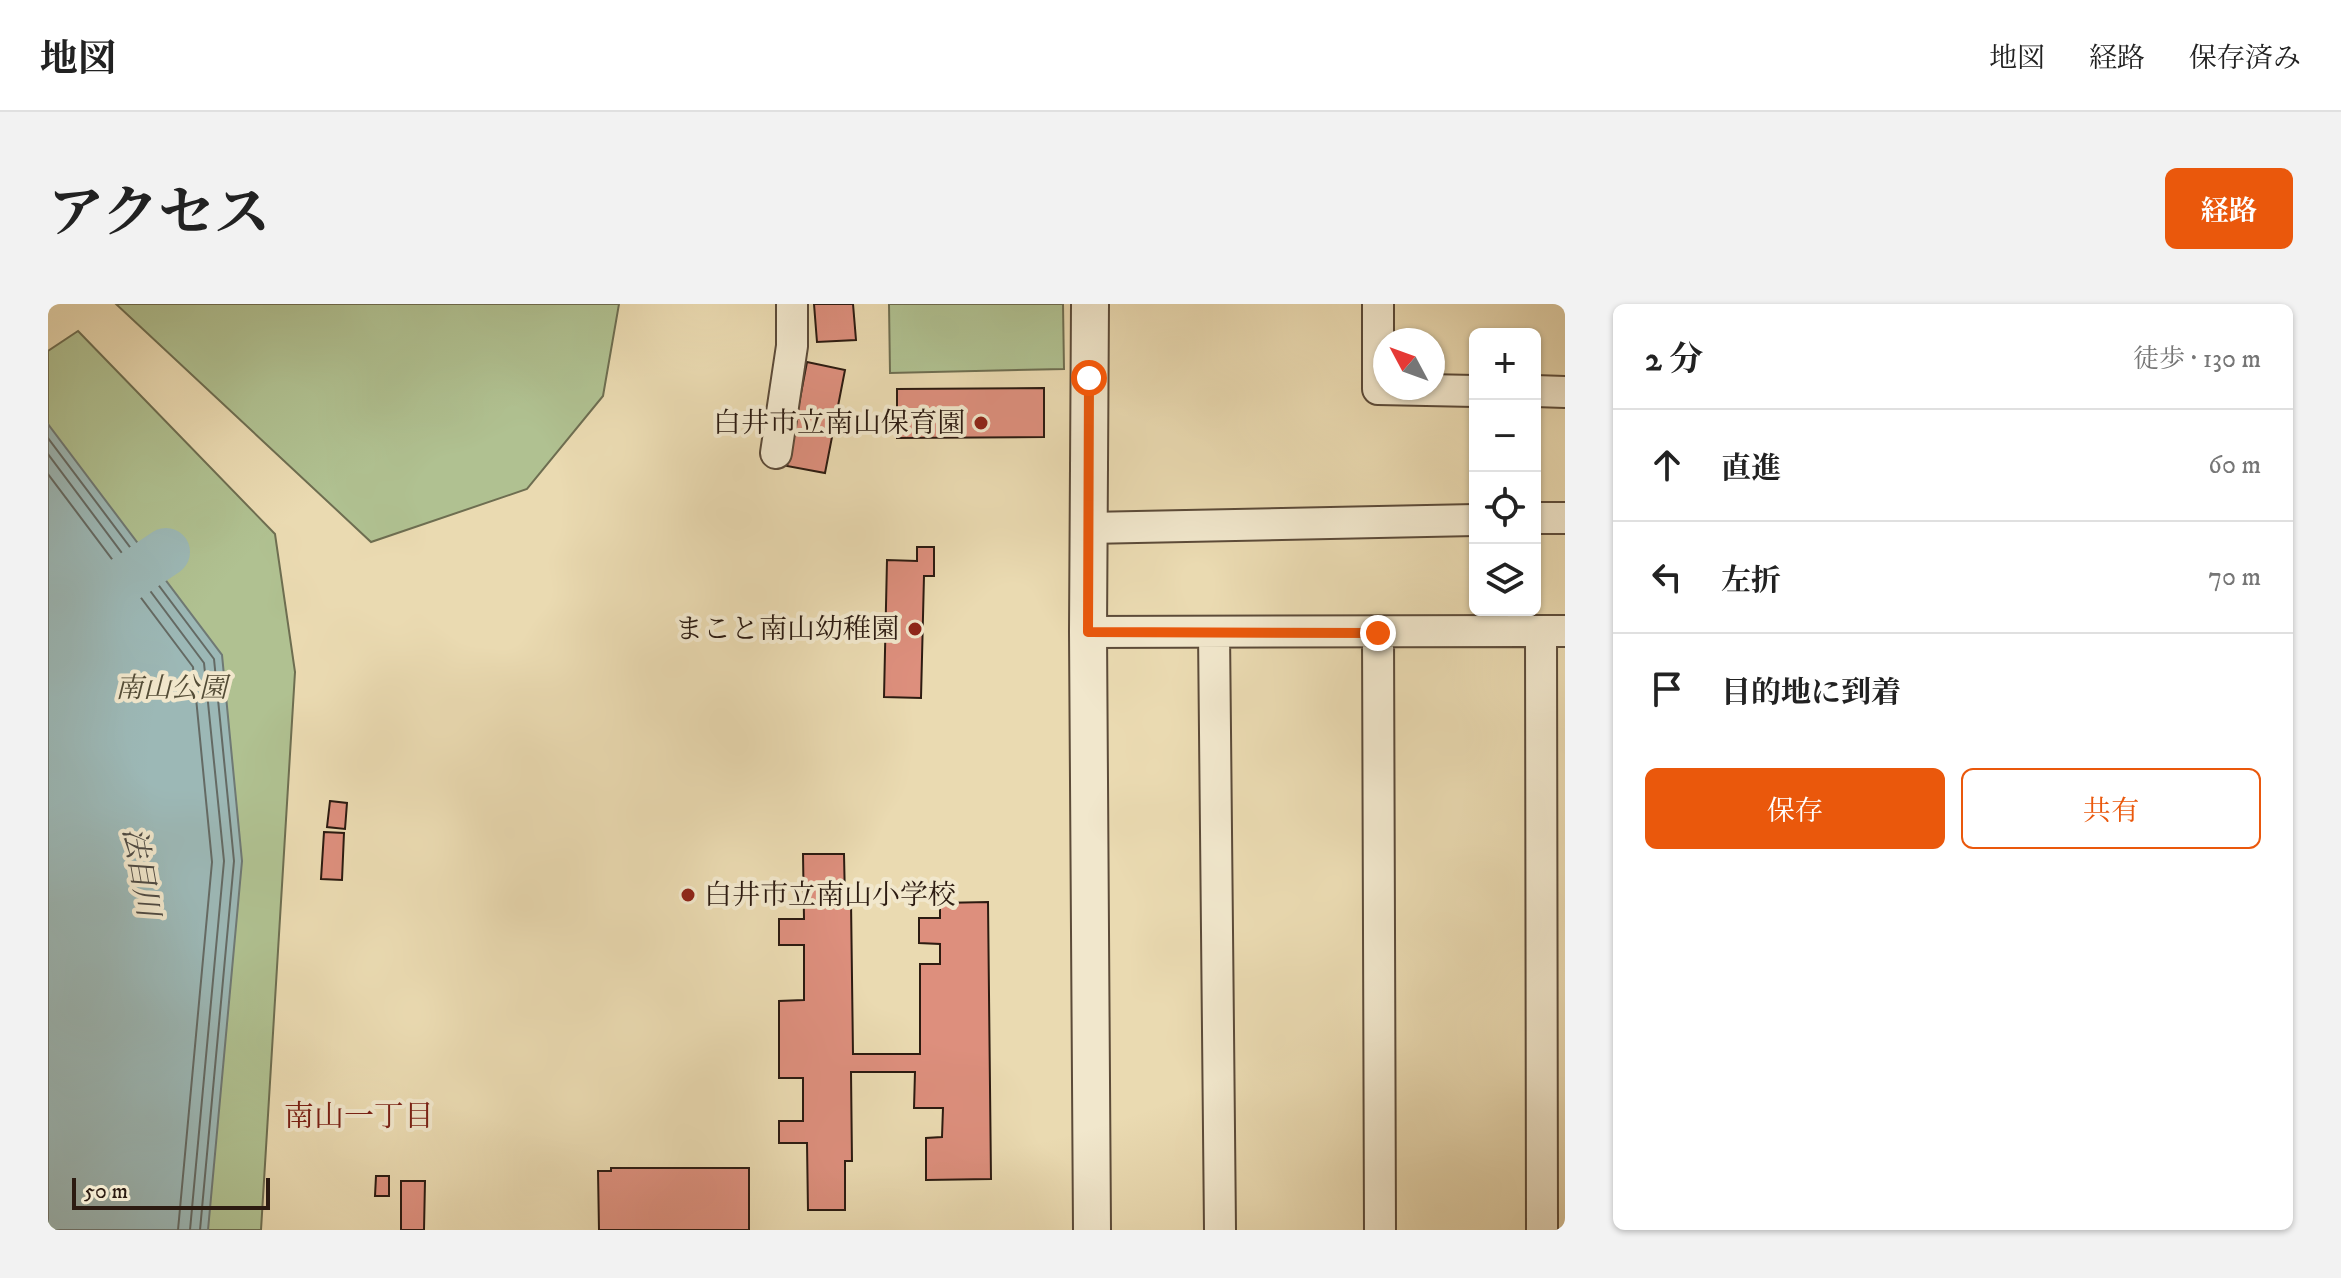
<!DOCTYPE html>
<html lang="ja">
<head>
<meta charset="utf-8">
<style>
	:root { --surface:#fff; --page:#f2f2f2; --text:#222; --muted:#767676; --line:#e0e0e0; --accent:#ea580c }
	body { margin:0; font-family:"IM FELL DW Pica","Noto Serif JP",serif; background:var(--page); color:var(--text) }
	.controls { position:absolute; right:24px; top:24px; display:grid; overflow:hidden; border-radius:12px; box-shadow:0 2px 6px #0004 }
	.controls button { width:72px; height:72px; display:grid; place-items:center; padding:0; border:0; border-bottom:2px solid var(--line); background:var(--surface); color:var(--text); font:40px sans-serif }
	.compass { position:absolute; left:1325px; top:24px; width:72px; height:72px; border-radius:50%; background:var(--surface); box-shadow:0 2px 6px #0004; rotate:311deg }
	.scale { position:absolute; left:24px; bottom:20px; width:198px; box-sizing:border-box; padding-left:8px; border:4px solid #2c1b11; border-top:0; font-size:22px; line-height:28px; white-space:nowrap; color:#2c1b11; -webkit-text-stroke:6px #f1e7cc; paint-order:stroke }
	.stop { position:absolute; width:24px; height:24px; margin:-18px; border:6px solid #ea580c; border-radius:50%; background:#fff }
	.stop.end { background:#ea580c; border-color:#fff; box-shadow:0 2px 8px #0008 }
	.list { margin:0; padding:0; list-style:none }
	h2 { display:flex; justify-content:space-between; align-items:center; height:104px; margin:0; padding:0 32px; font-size:34px }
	h2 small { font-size:26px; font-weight:400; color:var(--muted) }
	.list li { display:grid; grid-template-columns:52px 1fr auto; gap:24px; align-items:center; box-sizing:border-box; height:112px; padding:0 32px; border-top:2px solid var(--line) }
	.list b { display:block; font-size:30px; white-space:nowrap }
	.list em { font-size:26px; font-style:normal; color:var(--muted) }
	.actions { display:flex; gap:16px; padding:24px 32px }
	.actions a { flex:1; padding:18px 0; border:2px solid var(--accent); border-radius:12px; text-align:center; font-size:28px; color:var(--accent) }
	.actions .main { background:var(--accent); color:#fff }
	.icon { flex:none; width:44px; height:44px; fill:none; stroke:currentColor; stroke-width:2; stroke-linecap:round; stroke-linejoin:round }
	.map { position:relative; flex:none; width:1517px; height:926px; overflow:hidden; border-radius:12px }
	header { display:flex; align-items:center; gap:48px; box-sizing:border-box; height:112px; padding:0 40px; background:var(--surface); border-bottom:2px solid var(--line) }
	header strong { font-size:38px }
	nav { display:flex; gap:44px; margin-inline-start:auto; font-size:28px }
	.intro { display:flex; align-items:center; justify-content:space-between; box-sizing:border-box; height:192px; padding:0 48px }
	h1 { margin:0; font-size:56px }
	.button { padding:20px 36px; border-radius:12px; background:var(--accent); color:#fff; font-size:28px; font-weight:700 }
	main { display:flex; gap:48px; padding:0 48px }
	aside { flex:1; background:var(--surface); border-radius:12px; box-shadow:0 2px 6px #0004 }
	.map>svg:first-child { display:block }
	.green { fill:#b0c191; stroke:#6e6e51; stroke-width:2 }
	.water { fill:#9cb8b6; stroke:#6f7974; stroke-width:2 }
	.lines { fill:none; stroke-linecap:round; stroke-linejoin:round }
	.shore { stroke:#646a64; stroke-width:2 }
	.river { stroke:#9cb8b6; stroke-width:48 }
	.building { fill:#dd8f7d; stroke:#2c1b11; stroke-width:2 }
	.minor-casing { stroke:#5c4b39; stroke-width:34 }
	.tertiary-casing { stroke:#5c4b39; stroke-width:40 }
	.minor { stroke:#f1e7cc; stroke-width:30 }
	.tertiary { stroke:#f1e7cc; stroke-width:36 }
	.route { stroke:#ea580c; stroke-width:10 }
	.poi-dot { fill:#8f2418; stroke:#f1e7cc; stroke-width:3 }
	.labels { text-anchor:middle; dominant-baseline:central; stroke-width:8; stroke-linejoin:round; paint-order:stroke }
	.poi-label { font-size:28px; fill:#2c1b11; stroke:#f1e7cc; text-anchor:end }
	.park-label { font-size:28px; font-style:italic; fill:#544d37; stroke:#f1e7cc }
	.water-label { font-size:30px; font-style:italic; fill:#4e4a43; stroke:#f1e7cc }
	.neighbourhood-label { font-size:30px; fill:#7a1f14; stroke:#f1e7cc }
</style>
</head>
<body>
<header>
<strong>地図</strong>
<nav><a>地図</a><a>経路</a><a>保存済み</a></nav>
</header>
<div class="intro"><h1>アクセス</h1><a class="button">経路</a></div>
<main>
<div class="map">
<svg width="1517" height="926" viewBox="0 0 1517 926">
	<rect width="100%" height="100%" fill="#eadab1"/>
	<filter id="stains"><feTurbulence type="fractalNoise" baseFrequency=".0025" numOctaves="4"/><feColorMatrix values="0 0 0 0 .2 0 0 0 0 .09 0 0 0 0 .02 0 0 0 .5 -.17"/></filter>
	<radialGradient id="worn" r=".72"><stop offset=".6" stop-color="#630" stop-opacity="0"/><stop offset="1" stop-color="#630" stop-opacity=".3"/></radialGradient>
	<path class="green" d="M 68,0 L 571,0 L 555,92 L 479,185 L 323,238 Z
		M 841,0 L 1015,0 L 1016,65 L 842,69 Z
		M 30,27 L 227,230 L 247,368 L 213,926 L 0,926 L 0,47 Z"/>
	<path class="water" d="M 0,120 L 174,351 L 194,557 L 160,926 L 0,926 Z"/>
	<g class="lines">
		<path class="shore" d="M 0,134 L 166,355 L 186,557 L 152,926
			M 0,150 L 156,359 L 176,557 L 142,926
			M 0,170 L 145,363 L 164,558 L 130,926"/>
		<path class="river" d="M 48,295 L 118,248"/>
	</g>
	<path class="building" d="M 766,0 L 805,0 L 808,36 L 769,38 Z
		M 759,58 L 797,66 L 777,169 L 739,162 Z
		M 996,84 L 996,133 L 849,134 L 849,85 Z
		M 869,243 L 886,243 L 886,272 L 876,272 L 873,394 L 836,393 L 839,256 L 869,257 Z
		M 282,497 L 299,499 L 297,525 L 279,523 Z
		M 276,528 L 296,529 L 294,576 L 273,575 Z
		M 755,550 L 796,550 L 797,597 L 803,597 L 805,750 L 872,750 L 872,660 L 892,660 L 892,640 L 871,639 L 871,614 L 892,614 L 892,599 L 940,598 L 943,875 L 878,876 L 878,834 L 894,833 L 895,804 L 866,804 L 867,768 L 803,768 L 804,857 L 797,857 L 797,906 L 760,906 L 759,839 L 731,839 L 731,817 L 755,817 L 755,774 L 731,774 L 731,697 L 756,696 L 756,641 L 731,641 L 731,615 L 756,615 Z
		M 563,864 L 701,864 L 701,926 L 551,926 L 550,867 L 563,867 Z
		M 328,872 L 341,872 L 341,892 L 327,892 Z
		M 353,877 L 377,877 L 376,926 L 353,926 Z"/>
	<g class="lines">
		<g class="minor-casing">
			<path id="minor" d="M 1330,0 L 1330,85 L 1427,87
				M 1487,87 L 1517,88
				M 728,149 L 744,42 L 744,0
				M 1487,214 L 1517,214
				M 1040,224 L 1427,216
				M 1493,327 L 1494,926
				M 1040,328 L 1517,327
				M 1166,328 L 1172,926
				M 1330,329 L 1332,926"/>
		</g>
		<g class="tertiary-casing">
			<path id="tertiary" d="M 1042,0 L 1040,328 L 1044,926"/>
		</g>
		<use href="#minor" class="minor"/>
		<use href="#tertiary" class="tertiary"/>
	</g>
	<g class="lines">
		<path class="route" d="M 1041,74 L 1040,328 L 1330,329"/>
	</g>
	<g class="poi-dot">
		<circle cx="933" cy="119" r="8"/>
		<circle cx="867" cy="325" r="8"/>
		<circle cx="640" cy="591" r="8"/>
	</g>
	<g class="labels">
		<g class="poi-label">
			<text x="917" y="119">白井市立南山保育園</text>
			<text x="851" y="325">まこと南山幼稚園</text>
			<text x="656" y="591" text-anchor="start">白井市立南山小学校</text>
		</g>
		<g class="park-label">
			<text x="123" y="384">南山公園</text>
		</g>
		<g class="water-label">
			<text transform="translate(92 568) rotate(80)">法目川</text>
		</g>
		<g class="neighbourhood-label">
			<text x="311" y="813">南山一丁目</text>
		</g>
	</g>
	<rect width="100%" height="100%" filter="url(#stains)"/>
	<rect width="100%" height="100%" fill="url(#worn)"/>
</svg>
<div class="controls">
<button>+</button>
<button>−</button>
<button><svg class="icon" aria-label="locate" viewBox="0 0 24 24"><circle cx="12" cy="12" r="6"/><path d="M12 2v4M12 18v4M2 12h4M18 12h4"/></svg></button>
<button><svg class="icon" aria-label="layers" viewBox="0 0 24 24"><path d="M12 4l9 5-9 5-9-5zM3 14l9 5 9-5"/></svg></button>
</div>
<svg class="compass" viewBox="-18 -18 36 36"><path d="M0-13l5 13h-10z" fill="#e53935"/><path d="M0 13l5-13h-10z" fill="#767676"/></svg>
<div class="scale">50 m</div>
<div class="stop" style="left:1041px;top:74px"></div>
<div class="stop end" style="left:1330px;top:329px"></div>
</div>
<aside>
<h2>2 分<small>徒歩 · 130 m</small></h2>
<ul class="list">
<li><svg class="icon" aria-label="ahead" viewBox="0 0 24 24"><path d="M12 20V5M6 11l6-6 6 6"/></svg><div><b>直進</b></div><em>60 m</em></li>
<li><svg class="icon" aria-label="left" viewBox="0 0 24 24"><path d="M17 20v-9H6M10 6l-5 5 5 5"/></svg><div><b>左折</b></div><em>70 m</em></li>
<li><svg class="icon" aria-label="arrive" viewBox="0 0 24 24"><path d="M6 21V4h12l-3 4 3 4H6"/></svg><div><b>目的地に到着</b></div></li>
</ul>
<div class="actions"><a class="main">保存</a><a>共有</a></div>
</aside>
</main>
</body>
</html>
